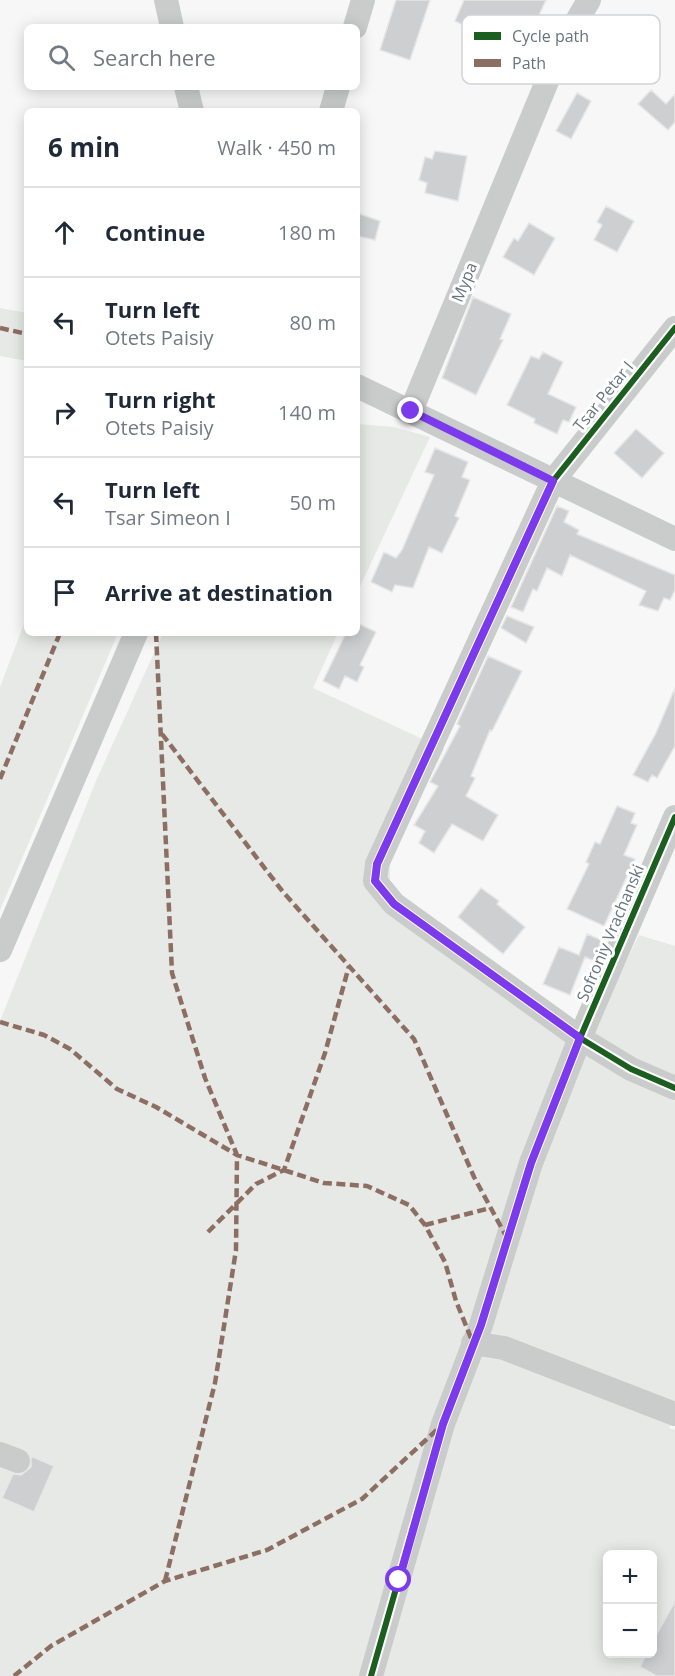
<!DOCTYPE html>
<html lang="en">
<head>
<meta charset="utf-8">
<style>
	:root { --surface:#fff; --page:#f6f6f7; --text:#1f2937; --muted:#747a83; --line:#e0e1e3 }
	body { margin:0; font-family:"Open Sans",sans-serif; background:var(--page); color:var(--text) }
	.controls { position:absolute; right:18px; bottom:18px; display:grid; overflow:hidden; border-radius:9px; box-shadow:0 3px 15px #0003 }
	.controls button { width:54px; height:54px; display:grid; place-items:center; padding:0; border:0; border-bottom:2px solid var(--line); background:var(--surface); color:var(--text); font:30px sans-serif }
	.stop { position:absolute; width:18px; height:18px; margin:-14px; border:4px solid #7c3aed; border-radius:50%; background:#fff }
	.stop.end { background:#7c3aed; border-color:#fff; box-shadow:0 2px 6px #0008 }
	.list { margin:0; padding:0; list-style:none }
	h2 { display:flex; justify-content:space-between; align-items:center; height:78px; margin:0; padding:0 24px; font-size:26px }
	h2 small { font-size:20px; font-weight:400; color:var(--muted) }
	.list li { display:grid; grid-template-columns:39px 1fr auto; gap:18px; align-items:center; box-sizing:border-box; height:90px; padding:0 24px; border-top:2px solid var(--line) }
	.list b { display:block; font-size:22px; white-space:nowrap }
	.list p { margin:0; font-size:20px; white-space:nowrap; color:var(--muted) }
	.list em { font-size:20px; font-style:normal; color:var(--muted) }
	.icon { flex:none; width:33px; height:33px; fill:none; stroke:currentColor; stroke-width:2; stroke-linecap:round; stroke-linejoin:round }
	.map { position:relative; flex:none; width:675px; height:1676px; overflow:hidden }
	.search { position:absolute; background:var(--surface); box-shadow:0 3px 15px #0003; left:24px; top:24px; width:336px; height:66px; display:flex; align-items:center; gap:15px; box-sizing:border-box; padding:0 21px; border-radius:9px; color:var(--muted); font-size:22px }
	.panel { position:absolute; background:var(--surface); box-shadow:0 3px 15px #0003; left:24px; top:108px; width:336px; height:528px; border-radius:9px }
	.map>svg:first-child { display:block }
	.green { fill:#e6e9e5; fill-rule:evenodd }
	.building { fill:#cecfd0; stroke:#e6e6e6; stroke-width:1.5 }
	.lines { fill:none; stroke-linecap:round; stroke-linejoin:round }
	.minor { stroke:#cacccc; stroke-width:24 }
	.quiet { stroke:#8d6e63; stroke-width:4.5; stroke-dasharray:9 4.5; stroke-linecap:butt }
	.cycleway-casing { stroke:#fff; stroke-width:10 }
	.cycleway { stroke:#1b5e20; stroke-width:6 }
	.route { stroke:#7c3aed; stroke-width:8 }
	.labels { text-anchor:middle; dominant-baseline:central; stroke-width:6; stroke-linejoin:round; paint-order:stroke }
	.street-label { font-size:16px; fill:#66747e; stroke:#fff }
	.key { fill:#fff; stroke:#d1d5d8; stroke-width:1.5 }
	.key-label { font-size:16px; fill:#66747e }
</style>
</head>
<body>
<div class="map">
<svg width="675" height="1676" viewBox="0 0 675 1676">
	<rect width="100%" height="100%" fill="#f7f7f7"/>
	<path class="green" d="M 0,308 L 27,313 L 27,361 L 0,356 Z
		M 357,424 L 394,427 L 430,437 L 357,593 Z
		M 27,616 L 27,633 L 118,633 L 0,910 L 0,687 Z
		M 163,633 L 338,633 L 313,688 L 444,749 L 390,859 L 390,883 L 401,896 L 591,1033 L 639,935 L 675,946 L 675,1417 L 669,1428 L 675,1430 L 675,1676 L 0,1676 L 0,1021 L 96,781 ZM 608,1554 L 652,1554 L 652,1654 L 608,1654 Z"/>
	<path class="building" d="M 396,0 L 430,0 L 410,60 L 380,50 Z
		M 464,0 L 546,0 L 521,54 L 455,21 Z
		M 651,90 L 666,104 L 675,94 L 675,122 L 668,130 L 638,104 Z
		M 577,93 L 591,101 L 571,139 L 556,131 Z
		M 435,151 L 467,156 L 458,201 L 425,193 L 427,183 L 419,180 L 425,157 L 432,159 Z
		M 606,206 L 634,221 L 617,252 L 594,240 L 602,225 L 597,222 Z
		M 357,213 L 380,221 L 375,240 L 357,236 Z
		M 529,223 L 555,238 L 534,275 L 503,257 L 514,238 L 518,241 Z
		M 473,297 L 511,314 L 500,339 L 503,340 L 476,395 L 442,378 Z
		M 543,352 L 563,362 L 548,394 L 576,407 L 569,422 L 563,420 L 557,434 L 534,423 L 535,419 L 507,405 L 531,356 L 539,359 Z
		M 636,429 L 664,453 L 642,478 L 614,453 Z
		M 435,448 L 468,462 L 462,477 L 470,480 L 455,516 L 459,518 L 442,553 L 429,547 L 413,588 L 395,585 L 392,592 L 371,582 L 384,552 L 396,558 L 402,550 L 434,475 L 425,472 Z
		M 557,506 L 569,511 L 564,522 L 579,530 L 577,534 L 675,575 L 675,590 L 670,600 L 664,598 L 658,611 L 639,605 L 646,591 L 570,555 L 562,576 L 547,568 L 537,591 L 533,589 L 523,612 L 511,607 Z
		M 507,616 L 534,627 L 526,643 L 501,628 Z
		M 357,623 L 376,632 L 360,665 L 364,667 L 357,682 L 345,676 L 339,689 L 323,681 L 346,633 L 357,633 Z
		M 488,656 L 522,671 L 492,731 L 490,730 L 471,776 L 475,778 L 466,796 L 498,815 L 483,841 L 452,824 L 434,853 L 419,843 L 425,831 L 414,825 L 438,786 L 430,782 L 460,726 L 457,724 Z
		M 675,688 L 675,746 L 657,778 L 652,775 L 648,782 L 633,775 L 656,733 Z
		M 617,806 L 635,813 L 631,823 L 637,825 L 624,855 L 635,859 L 604,926 L 567,909 L 589,864 L 586,862 L 595,842 L 600,844 Z
		M 481,888 L 499,901 L 497,904 L 525,927 L 503,954 L 458,917 Z
		M 587,934 L 606,942 L 597,962 L 585,957 L 570,995 L 543,984 L 559,947 L 579,955 Z
		M 31,1456 L 54,1466 L 34,1512 L 2,1498 L 13,1474 L 21,1475 L 31,1467 Z
		M 675,1601 L 675,1676 L 656,1676 L 640,1667 L 647,1653 L 652,1653 L 652,1643 Z"/>
	<g class="lines">
		<path class="minor" d="M 166,0 L 172,27
			M 355,27 L 363,0
			M 186,87 L 192,111
			M 331,111 L 338,87
			M 675,328 L 553,481 L 377,864 L 375,881 L 394,904 L 580,1038 L 631,1069 L 675,1088
			M 357,386 L 675,539
			M 411,411 L 560,50 L 589,0
			M 0,950 L 136,633
			M 473,1343 L 504,1348 L 675,1414
			M 0,1454 L 18,1461
			M 371,1676 L 443,1424 L 481,1325 L 531,1163 L 580,1038 L 675,817"/>
		<path class="quiet" d="M 0,328 L 27,334
			M 156,633 L 172,973 L 205,1078 L 237,1155 L 236,1250 L 215,1383 L 165,1581
			M 162,734 L 283,892 L 414,1039 L 474,1177 L 507,1238
			M 0,779 L 60,633
			M 0,1022 L 44,1035 L 70,1049 L 117,1089 L 156,1107 L 237,1155 L 324,1183 L 367,1186 L 409,1205 L 425,1225 L 445,1262 L 456,1301 L 473,1343
			M 425,1225 L 490,1208
			M 208,1232 L 256,1184 L 284,1170 L 325,1053 L 349,966
			M 14,1676 L 51,1646 L 165,1581 L 267,1550 L 362,1499 L 441,1426"/>
		<g class="cycleway-casing">
			<path id="cycleway" d="M 675,328 L 553,481 L 377,864 L 375,881 L 394,904 L 580,1038 L 631,1069 L 675,1088
				M 371,1676 L 443,1424 L 481,1325 L 531,1163 L 580,1038 L 675,817"/>
		</g>
		<use href="#cycleway" class="cycleway"/>
	</g>
	<g class="lines">
		<path class="route" d="M 399,1580 L 443,1424 L 481,1325 L 531,1163 L 580,1038 L 394,904 L 375,881 L 377,864 L 553,481 L 411,411"/>
	</g>
	<g class="labels">
		<g class="street-label">
			<text transform="translate(464 282) rotate(-68)">Мура</text>
			<text transform="translate(603 396) rotate(-51)">Tsar Petar I</text>
			<text transform="translate(610 933) rotate(-67)">Sofroniy Vrachanski</text>
		</g>
	</g>
	<rect x="462" y="15" width="198" height="69" rx="9" class="key"/>
	<rect x="474" y="32" width="27" height="8" fill="#1b5e20"/>
	<rect x="474" y="59" width="27" height="8" fill="#8d6e63"/>
	<g class="key-label">
		<text x="512" y="42">Cycle path</text>
		<text x="512" y="69">Path</text>
	</g>
</svg>
<div class="controls">
<button>+</button>
<button>−</button>
</div>
<div class="stop" style="left:399px;top:1580px"></div>
<div class="stop end" style="left:411px;top:411px"></div>
<div class="search"><svg class="icon" aria-label="search" viewBox="0 0 24 24"><circle cx="10" cy="10" r="6"/><path d="M15 15l6 6"/></svg>Search here</div>
<section class="panel">
<h2>6 min<small>Walk · 450 m</small></h2>
<ul class="list">
<li><svg class="icon" aria-label="ahead" viewBox="0 0 24 24"><path d="M12 20V5M6 11l6-6 6 6"/></svg><div><b>Continue</b></div><em>180 m</em></li>
<li><svg class="icon" aria-label="left" viewBox="0 0 24 24"><path d="M17 20v-9H6M10 6l-5 5 5 5"/></svg><div><b>Turn left</b><p>Otets Paisiy</p></div><em>80 m</em></li>
<li><svg class="icon" aria-label="right" viewBox="0 0 24 24"><path d="M7 20v-9h11M14 6l5 5-5 5"/></svg><div><b>Turn right</b><p>Otets Paisiy</p></div><em>140 m</em></li>
<li><svg class="icon" aria-label="left" viewBox="0 0 24 24"><path d="M17 20v-9H6M10 6l-5 5 5 5"/></svg><div><b>Turn left</b><p>Tsar Simeon I</p></div><em>50 m</em></li>
<li><svg class="icon" aria-label="arrive" viewBox="0 0 24 24"><path d="M6 21V4h12l-3 4 3 4H6"/></svg><div><b>Arrive at destination</b></div></li>
</ul>
</section>
</div>
</body>
</html>
